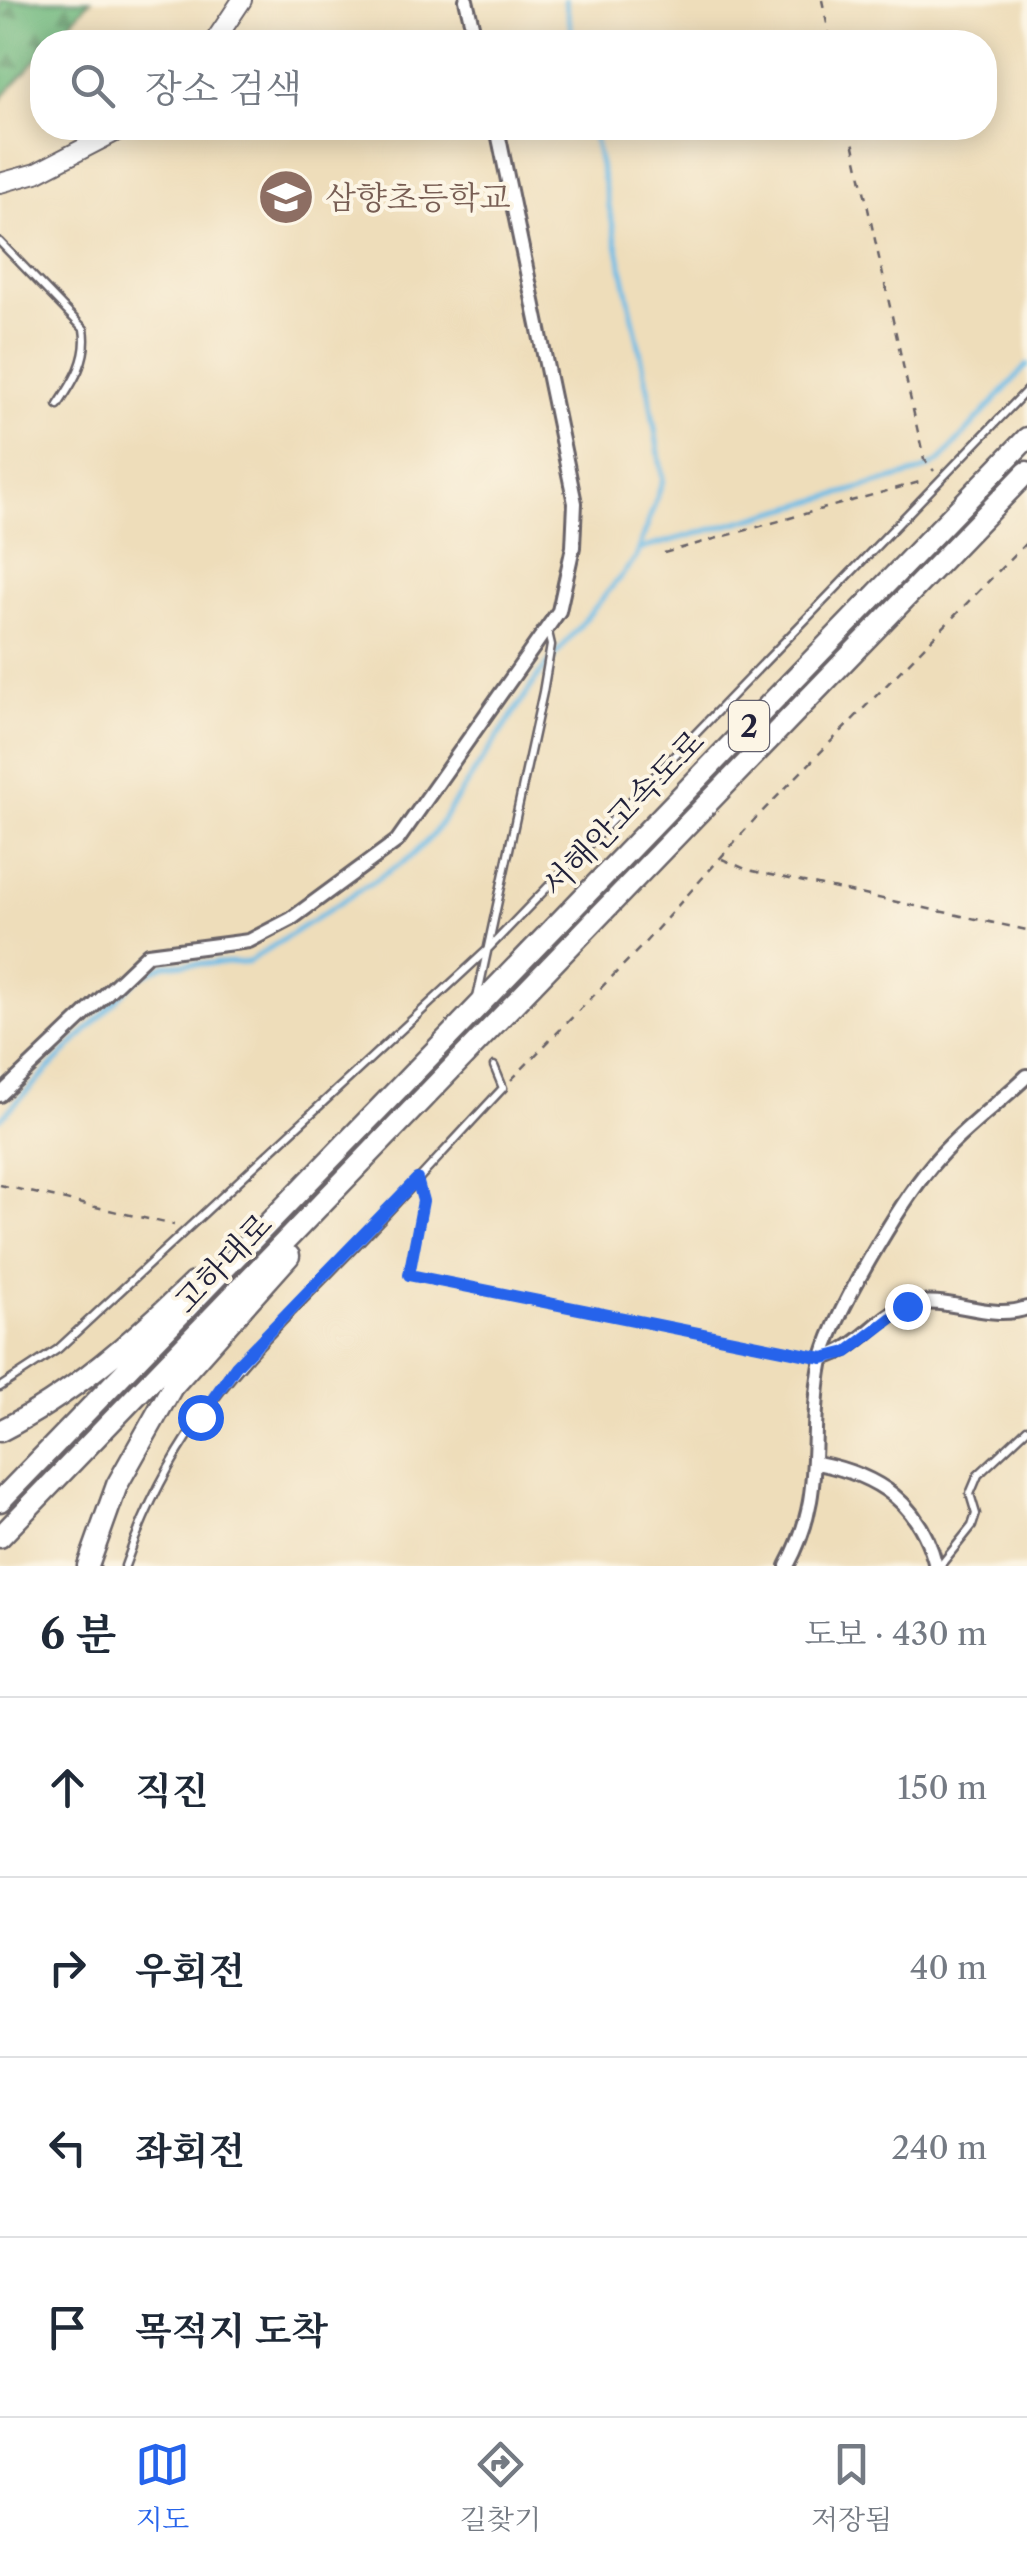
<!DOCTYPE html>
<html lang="ko">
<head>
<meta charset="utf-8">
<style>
	:root { --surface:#fff; --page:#f2f2f3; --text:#1f2937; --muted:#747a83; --line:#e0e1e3; --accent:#2563eb }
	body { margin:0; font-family:"Libre Caslon Text","Noto Serif KR",serif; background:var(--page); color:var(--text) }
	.stop { position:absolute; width:30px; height:30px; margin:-22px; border:8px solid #2563eb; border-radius:50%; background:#fff }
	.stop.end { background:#2563eb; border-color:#fff; box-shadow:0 2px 10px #0008 }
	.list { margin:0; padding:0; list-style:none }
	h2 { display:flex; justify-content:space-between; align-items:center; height:130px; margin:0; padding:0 40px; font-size:42px }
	h2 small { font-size:32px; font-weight:400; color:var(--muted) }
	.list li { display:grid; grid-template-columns:65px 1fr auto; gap:30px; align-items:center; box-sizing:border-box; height:180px; padding:0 40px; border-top:2px solid var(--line) }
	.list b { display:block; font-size:38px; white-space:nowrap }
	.list em { font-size:32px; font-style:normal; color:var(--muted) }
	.icon { flex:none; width:55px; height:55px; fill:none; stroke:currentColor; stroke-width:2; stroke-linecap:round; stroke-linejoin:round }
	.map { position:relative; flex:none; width:1027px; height:1566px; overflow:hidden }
	.search { position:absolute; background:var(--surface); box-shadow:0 5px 25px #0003; left:30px; right:30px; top:30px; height:110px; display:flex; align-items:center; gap:25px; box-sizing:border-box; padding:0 35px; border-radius:40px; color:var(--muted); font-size:38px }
	.sheet { height:850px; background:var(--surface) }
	nav { display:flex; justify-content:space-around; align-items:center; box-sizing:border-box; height:140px; border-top:2px solid var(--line); background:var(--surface); font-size:28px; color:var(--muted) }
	nav a { display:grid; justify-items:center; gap:5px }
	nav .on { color:var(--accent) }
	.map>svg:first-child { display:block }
	.forest { fill:url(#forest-firs); stroke:#486d5c; stroke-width:2.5 }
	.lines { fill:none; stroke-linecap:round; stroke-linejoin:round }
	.stream { stroke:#6cbce7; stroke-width:5 }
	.service-casing { stroke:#696367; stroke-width:11 }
	.minor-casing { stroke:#696367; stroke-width:18 }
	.secondary-casing { stroke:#696367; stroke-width:22 }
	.trunk-casing { stroke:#696367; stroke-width:25 }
	.path { stroke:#696367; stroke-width:2.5; stroke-dasharray:8 8; stroke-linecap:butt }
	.service { stroke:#fff; stroke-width:6 }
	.minor { stroke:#fff; stroke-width:12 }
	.secondary { stroke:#fff; stroke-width:18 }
	.trunk { stroke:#fff; stroke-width:20 }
	.route { stroke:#2563eb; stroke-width:12 }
	.labels { text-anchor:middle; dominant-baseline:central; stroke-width:8; stroke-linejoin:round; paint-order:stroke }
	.shield { fill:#fcf5e5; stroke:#63616e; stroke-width:2.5 }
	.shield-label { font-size:30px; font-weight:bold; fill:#22223b }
	.education-label { font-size:32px; fill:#785e54; stroke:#fcf5e5; text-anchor:start }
	.street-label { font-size:32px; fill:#22223b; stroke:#fcf5e5 }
</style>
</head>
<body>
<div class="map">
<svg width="1027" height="1566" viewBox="0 0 1027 1566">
	<defs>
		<pattern id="forest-firs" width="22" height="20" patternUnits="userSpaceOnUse" patternTransform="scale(2.5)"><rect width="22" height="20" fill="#6fb87e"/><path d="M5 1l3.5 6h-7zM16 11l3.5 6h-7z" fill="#5b9568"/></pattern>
	</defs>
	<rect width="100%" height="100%" fill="#fcf5e5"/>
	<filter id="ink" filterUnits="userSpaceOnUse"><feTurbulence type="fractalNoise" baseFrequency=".01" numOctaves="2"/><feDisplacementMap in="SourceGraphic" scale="20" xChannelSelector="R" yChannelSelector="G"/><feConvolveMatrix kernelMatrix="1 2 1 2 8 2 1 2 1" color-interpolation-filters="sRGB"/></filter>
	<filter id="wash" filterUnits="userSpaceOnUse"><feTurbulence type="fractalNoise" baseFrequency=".0048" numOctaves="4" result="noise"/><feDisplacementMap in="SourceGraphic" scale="40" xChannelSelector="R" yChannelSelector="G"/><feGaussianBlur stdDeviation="2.25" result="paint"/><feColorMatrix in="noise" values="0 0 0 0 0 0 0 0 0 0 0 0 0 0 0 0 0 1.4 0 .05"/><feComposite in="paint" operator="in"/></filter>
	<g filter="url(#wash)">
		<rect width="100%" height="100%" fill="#eeddba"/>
		<path class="forest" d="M 0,0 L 91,0 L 52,42 L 42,42 L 42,53 L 0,100 Z"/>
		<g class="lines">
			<path class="stream" d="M 565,0 L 574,42
				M 641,549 L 919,472 L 939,462 L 1027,365
				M 0,1119 L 139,977 L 166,965 L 248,962 L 408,859 L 432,836 L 539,675 L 636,558 L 663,480 L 649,392 L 592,128"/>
		</g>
	</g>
	<g filter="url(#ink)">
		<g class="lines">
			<g class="service-casing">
				<path id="service" d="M 0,242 L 84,329 C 89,358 74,381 58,405
					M 477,998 L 543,692 L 551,645 L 548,632
					M 0,1387 L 58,1349 L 486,951 L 1027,390
					M 125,1566 C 174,1423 251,1353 353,1249 C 404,1196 453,1141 503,1088 L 494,1066
					M 940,1566 L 972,1526 L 976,1514 L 970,1494 L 978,1475 L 1027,1429"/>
			</g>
			<g class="minor-casing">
				<path id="minor" d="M 466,0 L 476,42
					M 0,1095 L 148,954 L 249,941 L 291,919 L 397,841 L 559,611 L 573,547 L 575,503 L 497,128
					M 823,1358 C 862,1348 877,1315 910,1305 C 947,1294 987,1322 1027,1308
					M 817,1463 C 879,1475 920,1503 936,1566
					M 787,1566 C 827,1493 807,1439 821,1365 C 830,1319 901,1202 932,1165 C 959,1132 997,1105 1027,1076"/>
			</g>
			<g class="secondary-casing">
				<path id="secondary" d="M 214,42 L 242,0
					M 0,183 L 36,173 L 123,128"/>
			</g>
			<g class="trunk-casing">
				<path id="trunk" d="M 0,1431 C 72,1395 135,1339 193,1283
					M 0,1501 L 1027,438
					M 0,1537 L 1027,472
					M 88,1566 L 117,1485 L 172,1387 L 289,1256"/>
			</g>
			<path class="path" d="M 822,0 L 831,42
				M 850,128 L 924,459 L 934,471
				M 664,553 L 923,481
				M 722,859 L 748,870 L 1027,930
				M 511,1080 L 641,947 L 755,819 L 1027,542
				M 0,1185 L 174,1225
				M 420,1191 L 423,1201 L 409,1275 L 807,1355"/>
			<use href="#service" class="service"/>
			<use href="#minor" class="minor"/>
			<use href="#secondary" class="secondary"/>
			<use href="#trunk" class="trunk"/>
		</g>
	</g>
	<g class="lines" filter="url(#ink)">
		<path class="route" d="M 200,1417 L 236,1366 L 417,1179 L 423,1201 L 409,1275 L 823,1358 L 847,1352 L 907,1306"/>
	</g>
	<defs>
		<g id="school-disc" transform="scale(2.875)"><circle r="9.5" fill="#8d6e63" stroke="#fcf5e5"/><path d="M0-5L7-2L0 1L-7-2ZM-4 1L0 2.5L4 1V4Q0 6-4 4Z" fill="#fff"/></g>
	</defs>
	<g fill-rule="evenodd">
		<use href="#school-disc" x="286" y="197"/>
	</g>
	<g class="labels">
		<rect class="shield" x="729" y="701" width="40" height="50" rx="8"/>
		<g class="shield-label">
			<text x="749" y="726">2</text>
		</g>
		<g class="education-label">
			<text x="325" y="197">삼향초등학교</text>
		</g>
		<g class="street-label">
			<text transform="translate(623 813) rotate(-46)">서해안고속도로</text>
			<text transform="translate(223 1263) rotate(-46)">고하대로</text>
		</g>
	</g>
</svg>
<div class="stop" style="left:200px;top:1417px"></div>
<div class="stop end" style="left:907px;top:1306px"></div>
<div class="search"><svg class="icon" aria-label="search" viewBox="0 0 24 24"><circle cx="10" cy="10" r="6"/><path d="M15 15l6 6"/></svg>장소 검색</div>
</div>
<section class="sheet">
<h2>6 분<small>도보 · 430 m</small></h2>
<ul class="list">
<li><svg class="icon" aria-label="ahead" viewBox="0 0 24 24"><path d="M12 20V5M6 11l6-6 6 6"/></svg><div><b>직진</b></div><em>150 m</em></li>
<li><svg class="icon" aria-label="right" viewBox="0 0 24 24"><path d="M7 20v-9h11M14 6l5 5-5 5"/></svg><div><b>우회전</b></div><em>40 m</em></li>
<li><svg class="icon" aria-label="left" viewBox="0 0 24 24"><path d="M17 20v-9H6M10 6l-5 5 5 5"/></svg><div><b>좌회전</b></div><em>240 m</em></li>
<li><svg class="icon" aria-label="arrive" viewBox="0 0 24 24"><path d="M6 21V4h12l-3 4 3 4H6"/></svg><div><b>목적지 도착</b></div></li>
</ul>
</section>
<nav>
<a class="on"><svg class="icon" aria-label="map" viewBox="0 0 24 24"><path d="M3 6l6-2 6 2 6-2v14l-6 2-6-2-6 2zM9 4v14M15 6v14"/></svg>지도</a>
<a><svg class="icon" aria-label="directions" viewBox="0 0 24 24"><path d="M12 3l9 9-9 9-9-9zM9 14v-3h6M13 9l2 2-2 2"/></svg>길찾기</a>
<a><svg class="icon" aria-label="saved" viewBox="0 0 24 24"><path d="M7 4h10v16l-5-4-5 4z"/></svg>저장됨</a>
</nav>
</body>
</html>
